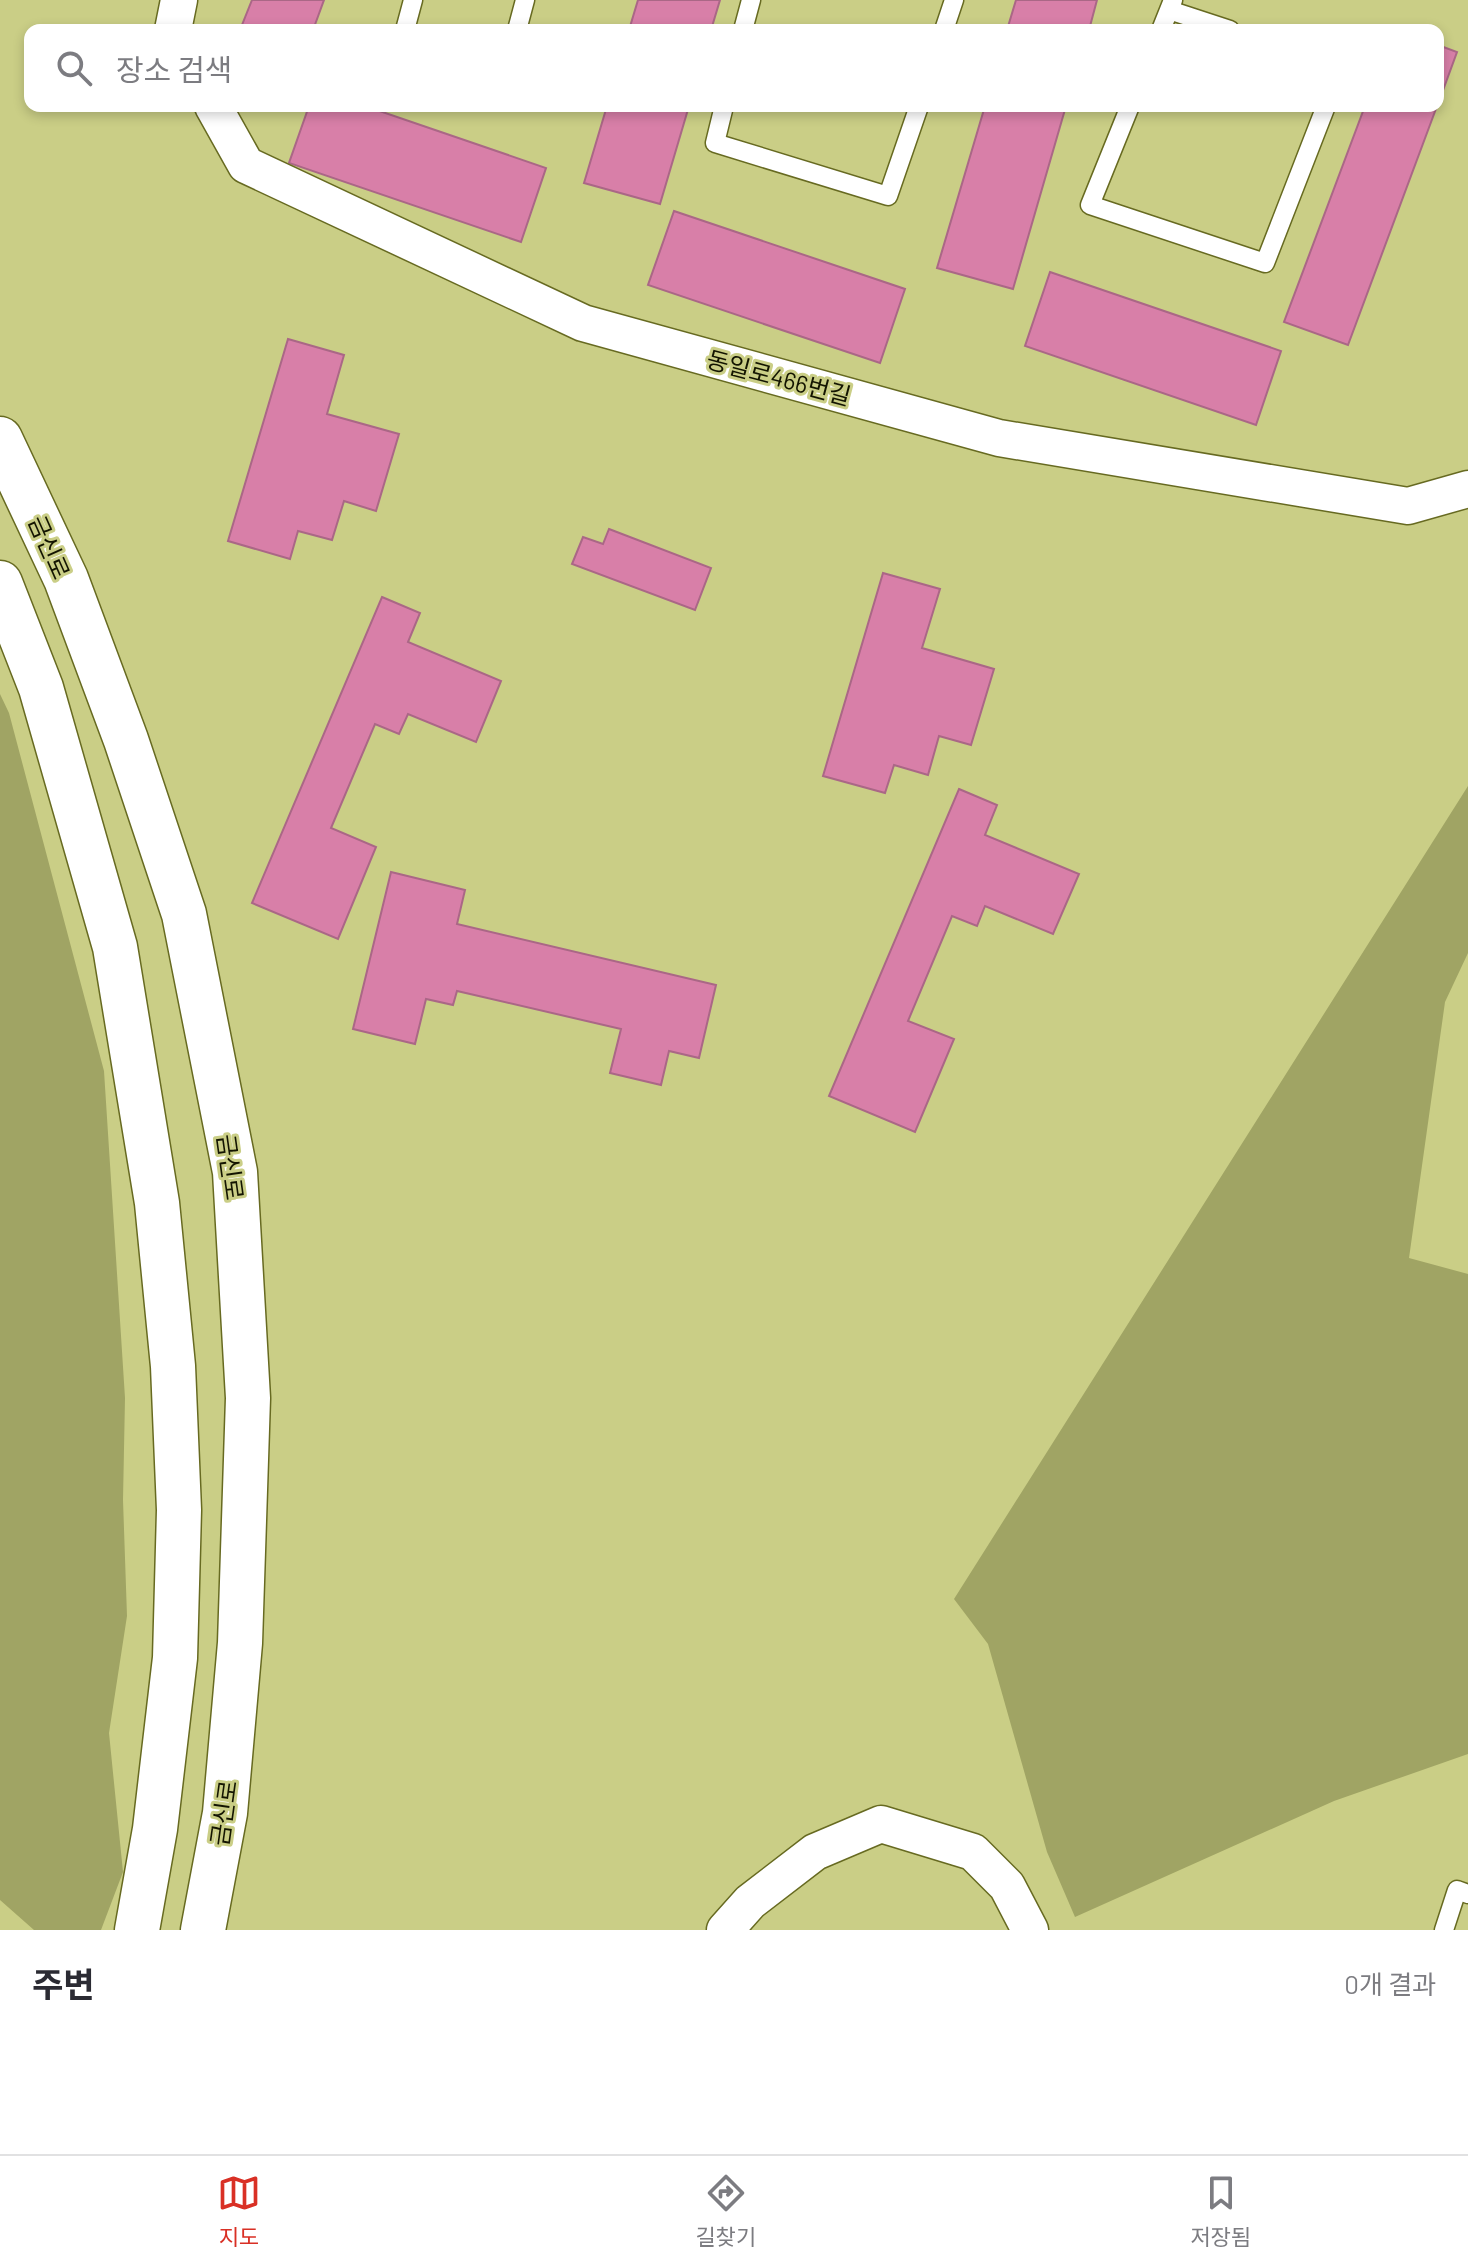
<!DOCTYPE html>
<html lang="ko">
<head>
<meta charset="utf-8">
<style>
	:root { --surface:#fff; --page:#f7f7f7; --text:#2b2b33; --muted:#7c7c81; --line:#e1e1e2; --accent:#d93025 }
	body { margin:0; font-family:Barlow,"Noto Sans KR",sans-serif; background:var(--page); color:var(--text) }
	.list { margin:0; padding:0; list-style:none }
	h2 { display:flex; justify-content:space-between; align-items:center; height:104px; margin:0; padding:0 32px; font-size:34px }
	h2 small { font-size:26px; font-weight:400; color:var(--muted) }
	.icon { flex:none; width:44px; height:44px; fill:none; stroke:currentColor; stroke-width:2; stroke-linecap:round; stroke-linejoin:round }
	.map { position:relative; flex:none; width:1468px; height:1930px; overflow:hidden }
	.search { position:absolute; background:var(--surface); box-shadow:0 4px 12px #0003; left:24px; right:24px; top:24px; height:88px; display:flex; align-items:center; gap:20px; box-sizing:border-box; padding:0 28px; border-radius:16px; color:var(--muted); font-size:30px }
	.sheet { height:224px; background:var(--surface) }
	nav { display:flex; justify-content:space-around; align-items:center; box-sizing:border-box; height:112px; border-top:2px solid var(--line); background:var(--surface); font-size:22px; color:var(--muted) }
	nav a { display:grid; justify-items:center; gap:4px }
	nav .on { color:var(--accent) }
	.map>svg:first-child { display:block }
	.green { fill:#a0a464 }
	.building { fill:#d87fa8; stroke:#aa6786; stroke-width:2 }
	.lines { fill:none; stroke-linecap:round; stroke-linejoin:round }
	.service-casing { stroke:#676a21; stroke-width:21 }
	.minor-casing { stroke:#676a21; stroke-width:39 }
	.tertiary-casing { stroke:#676a21; stroke-width:47 }
	.service { stroke:#fff; stroke-width:18 }
	.minor { stroke:#fff; stroke-width:36 }
	.tertiary { stroke:#fff; stroke-width:44 }
	.labels { text-anchor:middle; dominant-baseline:central; stroke-width:6; stroke-linejoin:round; paint-order:stroke }
	.street-label { font-size:24px; fill:#131400; stroke:#cace86 }
</style>
</head>
<body>
<div class="map">
<svg width="1468" height="1930" viewBox="0 0 1468 1930">
	<rect width="100%" height="100%" fill="#cace86"/>
	<path class="green" d="M 0,694 L 9,713 L 104,1071 L 125,1398 L 123,1500 L 127,1616 L 109,1733 L 123,1872 L 101,1930 L 34,1930 L 0,1900 Z
		M 1468,786 L 1468,953 L 1445,1002 L 1409,1258 L 1468,1274 L 1468,1754 L 1334,1801 L 1075,1917 L 1047,1852 L 988,1644 L 954,1599 Z"/>
	<path class="building" d="M 252,0 L 324,0 L 313,30 L 240,30 Z
		M 638,0 L 720,0 L 711,30 L 629,30 Z
		M 1016,0 L 1097,0 L 1089,30 L 1007,30 Z
		M 1438,45 L 1457,52 L 1438,104 Z
		M 309,106 L 365,106 L 546,168 L 521,242 L 289,163 Z
		M 607,106 L 689,106 L 660,204 L 584,183 Z
		M 985,106 L 1066,106 L 1013,289 L 937,268 Z
		M 1365,106 L 1437,106 L 1348,345 L 1284,322 Z
		M 674,211 L 905,289 L 880,363 L 648,285 Z
		M 1050,272 L 1281,351 L 1256,425 L 1025,346 Z
		M 288,339 L 344,355 L 327,414 L 399,434 L 376,511 L 344,501 L 332,540 L 298,531 L 290,559 L 228,541 Z
		M 609,529 L 711,568 L 695,610 L 572,564 L 583,537 L 603,544 Z
		M 883,573 L 940,589 L 922,648 L 994,669 L 971,745 L 939,736 L 928,775 L 894,765 L 885,793 L 823,776 Z
		M 382,597 L 420,613 L 408,642 L 501,681 L 476,742 L 408,714 L 399,734 L 375,724 L 331,828 L 376,847 L 338,939 L 252,903 Z
		M 959,789 L 997,805 L 985,835 L 1079,874 L 1053,934 L 985,906 L 977,926 L 952,916 L 908,1021 L 954,1039 L 915,1132 L 829,1096 Z
		M 391,872 L 465,890 L 457,924 L 716,985 L 699,1058 L 669,1051 L 661,1085 L 610,1073 L 621,1029 L 457,991 L 453,1005 L 426,999 L 415,1044 L 353,1029 Z"/>
	<g class="lines">
		<g class="service-casing">
			<path id="service" d="M 1169,10 L 1230,30
				M 405,30 L 413,0
				M 517,30 L 525,0
				M 743,30 L 751,0
				M 944,30 L 954,0
				M 1161,30 L 1173,0
				M 724,106 L 715,143 L 888,196 L 919,106
				M 1130,106 L 1090,205 L 1265,263 L 1326,106
				M 1444,1930 L 1457,1890 L 1468,1894"/>
		</g>
		<g class="minor-casing">
			<path id="minor" d="M 173,30 L 179,0
				M 213,106 L 246,165 L 583,323 L 999,438 L 1408,506 L 1468,489
				M 725,1930 L 750,1902 L 815,1852 L 881,1824 L 973,1852 L 1007,1886 L 1030,1930"/>
		</g>
		<g class="tertiary-casing">
			<path id="tertiary" d="M 0,439 L 66,579 L 126,740 L 184,914 L 235,1172 L 248,1398 L 240,1643 L 225,1813 L 203,1930
				M 0,583 L 41,688 L 115,947 L 157,1203 L 173,1366 L 179,1510 L 175,1658 L 155,1829 L 137,1930"/>
		</g>
		<use href="#service" class="service"/>
		<use href="#minor" class="minor"/>
		<use href="#tertiary" class="tertiary"/>
	</g>
	<g class="labels">
		<g class="street-label">
			<text transform="translate(779 377) rotate(15)">동일로466번길</text>
			<text transform="translate(50 547) rotate(66)">금신로</text>
			<text transform="translate(231 1167) rotate(82)">금신로</text>
			<text transform="translate(223 1813) rotate(-82)">금신로</text>
		</g>
	</g>
</svg>
<div class="search"><svg class="icon" aria-label="search" viewBox="0 0 24 24"><circle cx="10" cy="10" r="6"/><path d="M15 15l6 6"/></svg>장소 검색</div>
</div>
<section class="sheet">
<h2>주변<small>0개 결과</small></h2>
<ul class="list">
</ul>
</section>
<nav>
<a class="on"><svg class="icon" aria-label="map" viewBox="0 0 24 24"><path d="M3 6l6-2 6 2 6-2v14l-6 2-6-2-6 2zM9 4v14M15 6v14"/></svg>지도</a>
<a><svg class="icon" aria-label="directions" viewBox="0 0 24 24"><path d="M12 3l9 9-9 9-9-9zM9 14v-3h6M13 9l2 2-2 2"/></svg>길찾기</a>
<a><svg class="icon" aria-label="saved" viewBox="0 0 24 24"><path d="M7 4h10v16l-5-4-5 4z"/></svg>저장됨</a>
</nav>
</body>
</html>
